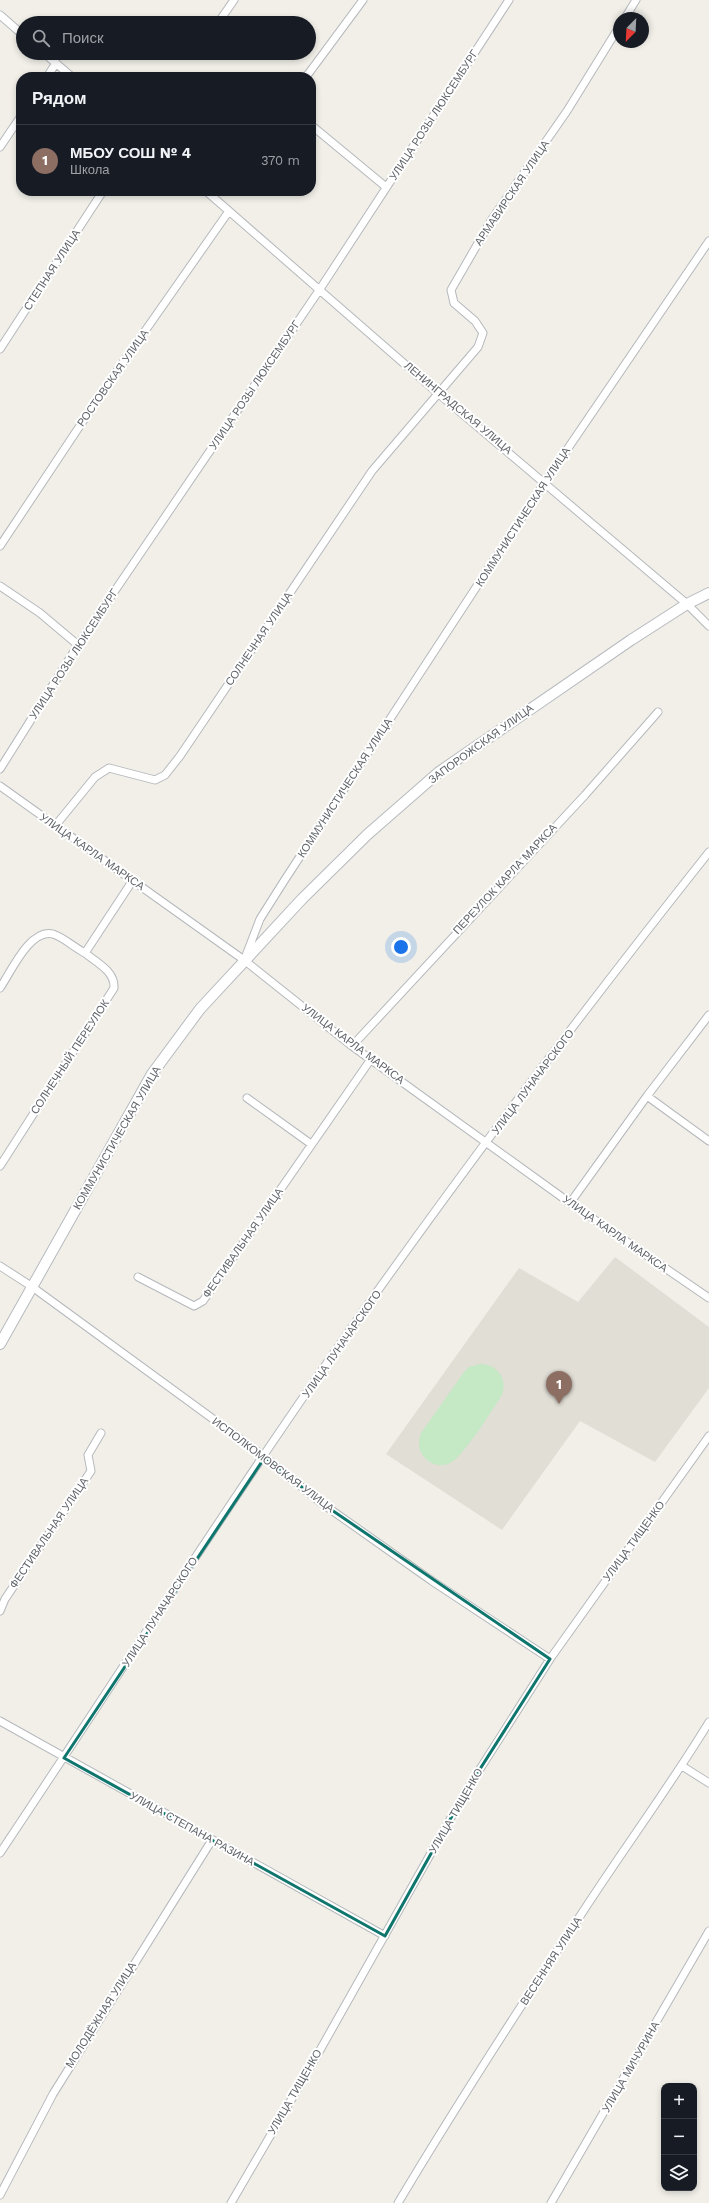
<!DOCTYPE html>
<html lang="ru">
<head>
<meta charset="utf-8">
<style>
	:root { --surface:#171b24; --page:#20242c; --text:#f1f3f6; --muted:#9ea1a6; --line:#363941; --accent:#db2777 }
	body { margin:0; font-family:"Work Sans",sans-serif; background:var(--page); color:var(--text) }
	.controls { position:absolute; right:12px; bottom:12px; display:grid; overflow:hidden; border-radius:8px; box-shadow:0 2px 6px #0003 }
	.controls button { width:36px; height:36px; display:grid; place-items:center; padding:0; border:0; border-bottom:1px solid var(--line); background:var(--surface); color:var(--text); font:20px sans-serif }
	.compass { position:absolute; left:613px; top:12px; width:36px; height:36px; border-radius:50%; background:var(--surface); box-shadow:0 2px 6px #0003; rotate:204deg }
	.you { position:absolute; left:401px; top:947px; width:14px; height:14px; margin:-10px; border:3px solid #fff; border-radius:50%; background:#1a73e8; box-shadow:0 0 0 6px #1a73e833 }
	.badge { display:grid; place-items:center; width:26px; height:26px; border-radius:50%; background:var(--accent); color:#fff; font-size:13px; font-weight:700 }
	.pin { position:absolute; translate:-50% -33px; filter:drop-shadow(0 1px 2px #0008) }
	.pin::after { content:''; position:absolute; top:21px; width:14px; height:12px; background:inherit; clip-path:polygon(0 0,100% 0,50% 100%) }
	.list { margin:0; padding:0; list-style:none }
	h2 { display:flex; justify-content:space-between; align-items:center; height:52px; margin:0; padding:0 16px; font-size:17px }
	h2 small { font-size:13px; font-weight:400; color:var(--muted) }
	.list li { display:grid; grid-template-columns:26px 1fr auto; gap:12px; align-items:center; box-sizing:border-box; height:72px; padding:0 16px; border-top:1px solid var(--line) }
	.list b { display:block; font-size:15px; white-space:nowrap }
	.list p { margin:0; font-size:13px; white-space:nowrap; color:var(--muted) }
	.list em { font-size:13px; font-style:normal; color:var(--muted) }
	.icon { flex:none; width:22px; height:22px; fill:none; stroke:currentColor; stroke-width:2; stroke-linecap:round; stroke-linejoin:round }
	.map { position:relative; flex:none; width:709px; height:2203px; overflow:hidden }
	.search { position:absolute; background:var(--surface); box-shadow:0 2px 6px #0003; left:16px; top:16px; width:300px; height:44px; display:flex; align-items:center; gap:10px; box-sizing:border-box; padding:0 14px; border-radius:22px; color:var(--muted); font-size:15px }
	.panel { position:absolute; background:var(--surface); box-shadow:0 2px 6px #0003; left:16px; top:72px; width:300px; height:124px; border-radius:16px }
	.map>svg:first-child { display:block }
	.education { fill:#e1ded6 }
	.green { fill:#c5e8c5 }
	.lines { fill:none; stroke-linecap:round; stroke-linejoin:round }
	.street-casing { stroke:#b5b8bc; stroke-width:9 }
	.secondary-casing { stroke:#b6babf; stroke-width:12 }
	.street { stroke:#fff; stroke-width:7 }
	.secondary { stroke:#fff; stroke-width:10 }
	.marked { fill:none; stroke:#0f766e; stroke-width:3; stroke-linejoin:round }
	.labels { text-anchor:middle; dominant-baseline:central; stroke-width:4; stroke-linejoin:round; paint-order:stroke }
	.street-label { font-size:11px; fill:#5f6368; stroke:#fff }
</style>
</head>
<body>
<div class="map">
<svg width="709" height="2203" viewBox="0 0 709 2203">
	<rect width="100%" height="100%" fill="#f1efe8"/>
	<path class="education" d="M 615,1257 L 709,1327 L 709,1388 L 655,1462 L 580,1421 L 502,1530 L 386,1454 L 519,1268 L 578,1302 Z"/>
	<path class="green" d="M 480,1364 C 497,1364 508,1379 502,1395 C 494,1408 463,1456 452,1462 C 442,1468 431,1465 424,1457 C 418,1450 418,1441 421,1433 L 464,1372 L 469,1367 Z"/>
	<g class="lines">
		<g class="street-casing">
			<path id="street" d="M 0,15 L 23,35
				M 625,18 L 636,0
				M 218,23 L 234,0
				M 44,53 L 72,77
				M 47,77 L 56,63
				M 306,77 L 363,0
				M 311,125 L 386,187
				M 0,147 L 21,116
				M 206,191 L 439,394 L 687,604 L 709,626
				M 0,349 L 103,191
				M 0,546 L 103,391 L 229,211
				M 0,586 L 40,613 L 78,645
				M 0,769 L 78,645 L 320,289 L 509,0
				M 0,786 L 244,960 L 352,1046 L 570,1203 L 709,1298
				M 55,826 L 95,777 L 109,768 L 155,780 L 165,775 L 180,756 L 372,471 L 478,347 L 483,333 L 475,321 L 454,303 L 451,290 L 492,219 L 567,111 L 619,27
				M 245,958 L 260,919 L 284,881 L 545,482 L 709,241
				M 0,988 C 11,972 30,928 53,934 C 63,937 75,948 85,953 L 133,880
				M 352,1046 L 585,795 L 658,712
				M 647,1096 L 709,1141
				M 247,1098 L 311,1144
				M 0,1166 L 114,988 C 115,971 97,963 85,953
				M 570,1203 L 647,1096 L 709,1015
				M 0,1266 L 31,1286 L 265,1457 L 320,1502 L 432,1581 L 550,1659
				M 138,1277 L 194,1306 L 203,1301 L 371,1059
				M 0,1611 L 5,1599 L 91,1471 L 88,1455 L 101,1433
				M 0,1721 L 385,1936
				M 682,1766 L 709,1783
				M 0,1853 C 121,1672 238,1488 364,1310 C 474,1155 590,1002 709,852
				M 0,2195 L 53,2094 L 212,1840
				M 231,2203 L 315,2059 L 466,1791 L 550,1659 L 709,1436
				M 398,2203 C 457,2104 520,2007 584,1910 C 625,1847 670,1786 709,1722
				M 551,2203 L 709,1931"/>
		</g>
		<g class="secondary-casing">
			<path id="secondary" d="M 0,1344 L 152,1074 L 200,1009 L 302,899 L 368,834 L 439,772 L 631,640 L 687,604 L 709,593"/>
		</g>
		<use href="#street" class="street"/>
		<use href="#secondary" class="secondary"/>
	</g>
	<path class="marked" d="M 265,1457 L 320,1502 L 550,1659 L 466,1791 L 385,1936 L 64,1758 Z"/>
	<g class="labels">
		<g class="street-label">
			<text transform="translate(434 115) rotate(-57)">УЛИЦА РОЗЫ ЛЮКСЕМБУРГ</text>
			<text transform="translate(512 193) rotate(-56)">АРМАВИРСКАЯ УЛИЦА</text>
			<text transform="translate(52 270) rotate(-57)">СТЕПНАЯ УЛИЦА</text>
			<text transform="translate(113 378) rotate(-55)">РОСТОВСКАЯ УЛИЦА</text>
			<text transform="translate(255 385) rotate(-56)">УЛИЦА РОЗЫ ЛЮКСЕМБУРГ</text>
			<text transform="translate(458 408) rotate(40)">ЛЕНИНГРАДСКАЯ УЛИЦА</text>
			<text transform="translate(523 517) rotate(-57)">КОММУНИСТИЧЕСКАЯ УЛИЦА</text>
			<text transform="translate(259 639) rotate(-56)">СОЛНЕЧНАЯ УЛИЦА</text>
			<text transform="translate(74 654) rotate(-57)">УЛИЦА РОЗЫ ЛЮКСЕМБУРГ</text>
			<text transform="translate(481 744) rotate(-36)">ЗАПОРОЖСКАЯ УЛИЦА</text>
			<text transform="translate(345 788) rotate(-57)">КОММУНИСТИЧЕСКАЯ УЛИЦА</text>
			<text transform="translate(92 852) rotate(35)">УЛИЦА КАРЛА МАРКСА</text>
			<text transform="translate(505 879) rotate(-47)">ПЕРЕУЛОК КАРЛА МАРКСА</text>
			<text transform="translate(353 1044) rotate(37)">УЛИЦА КАРЛА МАРКСА</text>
			<text transform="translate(70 1057) rotate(-57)">СОЛНЕЧНЫЙ ПЕРЕУЛОК</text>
			<text transform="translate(533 1082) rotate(-53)">УЛИЦА ЛУНАЧАРСКОГО</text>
			<text transform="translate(117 1138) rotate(-60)">КОММУНИСТИЧЕСКАЯ УЛИЦА</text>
			<text transform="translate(615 1234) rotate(35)">УЛИЦА КАРЛА МАРКСА</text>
			<text transform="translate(243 1243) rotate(-55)">ФЕСТИВАЛЬНАЯ УЛИЦА</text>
			<text transform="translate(342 1344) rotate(-55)">УЛИЦА ЛУНАЧАРСКОГО</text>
			<text transform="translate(273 1465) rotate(37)">ИСПОЛКОМОВСКАЯ УЛИЦА</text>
			<text transform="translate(49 1533) rotate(-56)">ФЕСТИВАЛЬНАЯ УЛИЦА</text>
			<text transform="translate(634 1541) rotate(-54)">УЛИЦА ТИЩЕНКО</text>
			<text transform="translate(160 1612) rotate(-57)">УЛИЦА ЛУНАЧАРСКОГО</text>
			<text transform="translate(456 1811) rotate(-60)">УЛИЦА ТИЩЕНКО</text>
			<text transform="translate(192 1829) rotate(29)">УЛИЦА СТЕПАНА РАЗИНА</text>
			<text transform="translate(551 1961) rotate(-57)">ВЕСЕННЯЯ УЛИЦА</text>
			<text transform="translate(101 2015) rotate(-58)">МОЛОДЁЖНАЯ УЛИЦА</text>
			<text transform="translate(631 2067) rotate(-60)">УЛИЦА МИЧУРИНА</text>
			<text transform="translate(295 2092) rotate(-60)">УЛИЦА ТИЩЕНКО</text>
		</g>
	</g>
</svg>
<div class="controls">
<button>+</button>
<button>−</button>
<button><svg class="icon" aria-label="layers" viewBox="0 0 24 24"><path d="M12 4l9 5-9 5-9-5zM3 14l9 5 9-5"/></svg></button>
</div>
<svg class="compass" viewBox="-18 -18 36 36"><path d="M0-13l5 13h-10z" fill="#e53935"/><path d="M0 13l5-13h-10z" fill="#9ea1a6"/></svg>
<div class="you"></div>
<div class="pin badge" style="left:559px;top:1404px;background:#8d6e63">1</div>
<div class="search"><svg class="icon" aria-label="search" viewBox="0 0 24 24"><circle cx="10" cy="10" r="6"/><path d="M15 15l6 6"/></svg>Поиск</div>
<section class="panel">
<h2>Рядом<small></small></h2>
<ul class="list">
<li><span class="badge" style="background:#8d6e63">1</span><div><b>МБОУ СОШ № 4</b><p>Школа</p></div><em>370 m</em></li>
</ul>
</section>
</div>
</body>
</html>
